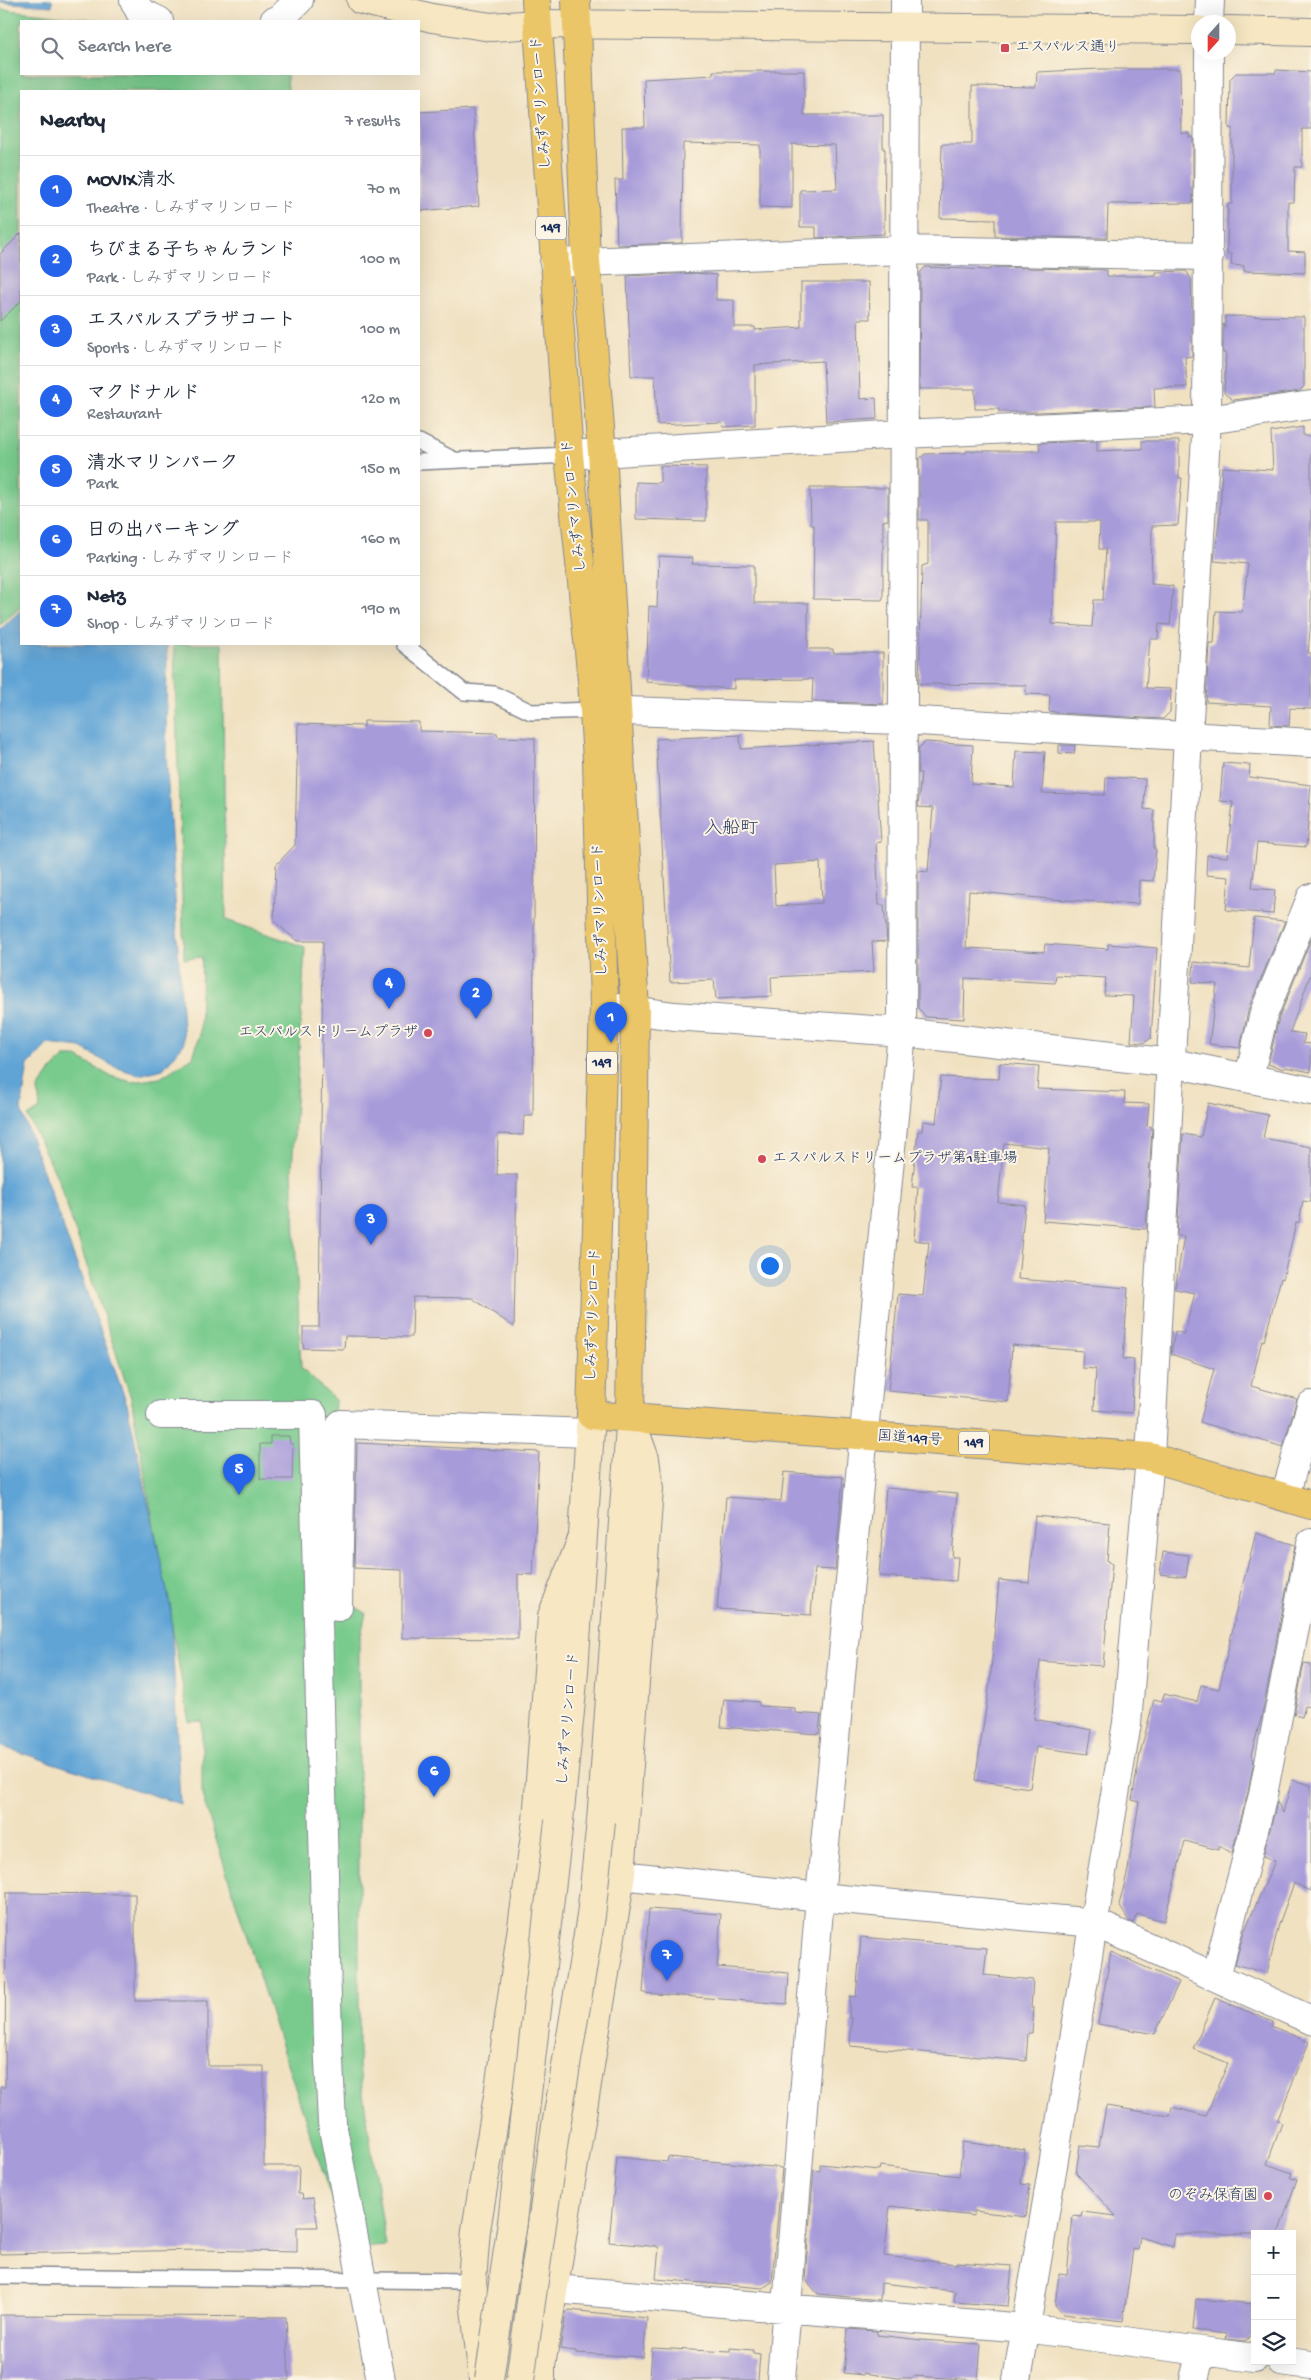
<!DOCTYPE html>
<html lang="en">
<head>
<meta charset="utf-8">
<style>
	:root { --surface:#fff; --page:#f6f6f7; --text:#1f2937; --muted:#747a83; --line:#e0e1e3; --accent:#2563eb }
	body { margin:0; font-family:"Gochi Hand","Klee One",sans-serif; background:var(--page); color:var(--text) }
	.controls { position:absolute; right:15px; bottom:15px; display:grid; overflow:hidden; border-radius:0px; box-shadow:0 5px 20px #0002 }
	.controls button { width:45px; height:45px; display:grid; place-items:center; padding:0; border:0; border-bottom:1px solid var(--line); background:var(--surface); color:var(--text); font:25px sans-serif }
	.compass { position:absolute; left:1191px; top:15px; width:45px; height:45px; border-radius:50%; background:var(--surface); box-shadow:0 5px 20px #0002; rotate:201deg }
	.you { position:absolute; left:769px; top:1265px; width:18px; height:18px; margin:-12px; border:4px solid #fff; border-radius:50%; background:#1a73e8; box-shadow:0 0 0 8px #1a73e833 }
	.badge { display:grid; place-items:center; width:32px; height:32px; border-radius:50%; background:var(--accent); color:#fff; font-size:16px; font-weight:700 }
	.pin { position:absolute; translate:-50% -41px; filter:drop-shadow(0 1px 2px #0008) }
	.pin::after { content:''; position:absolute; top:26px; width:18px; height:15px; background:inherit; clip-path:polygon(0 0,100% 0,50% 100%) }
	.list { margin:0; padding:0; list-style:none }
	h2 { display:flex; justify-content:space-between; align-items:center; height:65px; margin:0; padding:0 20px; font-size:21px }
	h2 small { font-size:16px; font-weight:400; color:var(--muted) }
	.list li { display:grid; grid-template-columns:32px 1fr auto; gap:15px; align-items:center; box-sizing:border-box; height:70px; padding:0 20px; border-top:1px solid var(--line) }
	.list b { display:block; font-size:19px; white-space:nowrap }
	.list p { margin:0; font-size:16px; white-space:nowrap; color:var(--muted) }
	.list em { font-size:16px; font-style:normal; color:var(--muted) }
	.icon { flex:none; width:28px; height:28px; fill:none; stroke:currentColor; stroke-width:2; stroke-linecap:round; stroke-linejoin:round }
	.map { position:relative; flex:none; width:1311px; height:2380px; overflow:hidden }
	.search { position:absolute; background:var(--surface); box-shadow:0 5px 20px #0002; left:20px; top:20px; width:400px; height:55px; display:flex; align-items:center; gap:12px; box-sizing:border-box; padding:0 18px; border-radius:0px; color:var(--muted); font-size:19px }
	.panel { position:absolute; background:var(--surface); box-shadow:0 5px 20px #0002; left:20px; top:90px; width:400px; height:555px; border-radius:0px }
	.map>svg:first-child { display:block }
	.green { fill:#79cb8d; stroke:#4a7d76 }
	.water { fill:#61a4d6; stroke:#3e6a9a }
	.building { fill:#a79bda; fill-rule:evenodd }
	.lines { fill:none; stroke-linecap:round; stroke-linejoin:round }
	.lane-casing { stroke:#868890; stroke-width:18 }
	.street-casing { stroke:#868890; stroke-width:30 }
	.secondary-casing { stroke:#868890; stroke-width:30 }
	.highway-casing { stroke:#868890; stroke-width:30 }
	.lane { stroke:#fff; stroke-width:15 }
	.street { stroke:#fff; stroke-width:28 }
	.secondary { stroke:#f7e8c3; stroke-width:28 }
	.highway { stroke:#ebc669; stroke-width:28 }
	.secondary-bridge-casing { stroke:#868890; stroke-width:30; stroke-linecap:butt }
	.secondary-bridge { stroke:#f7e8c3; stroke-width:28 }
	.poi-dot { fill:#d1495b; stroke:#fcf5e5; stroke-width:2 }
	.labels { text-anchor:middle; dominant-baseline:central; stroke-width:4; stroke-linejoin:round; paint-order:stroke }
	.shield { fill:#fcf5e5; stroke:#5e6a86; stroke-width:1 }
	.shield-label { font-size:14px; font-weight:bold; fill:#1b2f5e }
	.poi-label { font-size:15px; fill:#1b2f5e; stroke:#fcf5e5; text-anchor:start }
	.street-label { font-size:15px; fill:#1b2f5e; stroke:#fcf5e5 }
	.quarter-label { font-size:18px; fill:#1b2f5e; stroke:#fcf5e5 }
</style>
</head>
<body>
<div class="map">
<svg width="1311" height="2380" viewBox="0 0 1311 2380">
	<rect width="100%" height="100%" fill="#fcf5e5"/>
	<filter id="ink" filterUnits="userSpaceOnUse"><feTurbulence type="fractalNoise" baseFrequency=".02" numOctaves="2"/><feDisplacementMap in="SourceGraphic" scale="10" xChannelSelector="R" yChannelSelector="G"/><feConvolveMatrix kernelMatrix="1 2 1 2 8 2 1 2 1" color-interpolation-filters="sRGB"/></filter>
	<filter id="wash" filterUnits="userSpaceOnUse"><feTurbulence type="fractalNoise" baseFrequency=".0096" numOctaves="4" result="noise"/><feDisplacementMap in="SourceGraphic" scale="20" xChannelSelector="R" yChannelSelector="G"/><feGaussianBlur stdDeviation="1.12" result="paint"/><feColorMatrix in="noise" values="0 0 0 0 0 0 0 0 0 0 0 0 0 0 0 0 0 1.4 0 .05"/><feComposite in="paint" operator="in"/></filter>
	<g filter="url(#wash)">
		<rect width="100%" height="100%" fill="#f0e1c1"/>
		<path class="green" d="M 0,9 L 106,21 L 21,21 L 21,74 L 287,74 L 288,91 L 21,91 L 21,607 L 0,625 Z
			M 174,644 L 222,644 L 226,920 L 305,947 L 292,1170 L 301,1368 L 335,1400 L 326,1590 L 366,1613 L 359,1644 L 359,2067 L 386,2246 L 348,2249 L 280,2042 L 202,1795 L 202,1721 L 189,1722 L 131,1398 L 58,1179 L 28,1117 L 40,1109 L 38,1089 L 49,1073 L 64,1057 L 77,1057 L 110,1076 L 132,1082 L 160,1078 L 193,1057 L 200,1035 L 202,957 L 184,959 Z"/>
		<path class="water" d="M 0,0 L 52,0 L 52,6 L 0,2 Z
			M 21,610 L 21,644 L 167,644 L 166,754 L 184,1044 L 163,1069 L 139,1075 L 115,1067 L 81,1048 L 48,1044 L 28,1065 L 21,1110 L 127,1404 L 171,1609 L 180,1804 L 0,1746 L 0,630 Z"/>
		<g id="blocks">
			<path class="building" d="M 1100,69 L 1180,69 L 1181,133 L 1189,133 L 1189,137 L 1193,137 L 1193,203 L 1108,204 L 1107,238 L 995,236 L 995,219 L 940,218 L 942,144 L 972,144 L 972,86 L 1036,87 L 1037,72 Z
				M 1276,70 L 1311,72 L 1311,129 L 1302,129 L 1302,167 L 1295,167 L 1294,202 L 1288,202 L 1288,251 L 1305,252 L 1305,273 L 1244,271 L 1244,266 L 1231,265 L 1232,254 L 1227,254 L 1228,204 L 1232,204 L 1232,128 L 1229,128 L 1230,79 L 1236,73 L 1276,73 Z
				M 713,71 L 804,71 L 804,115 L 883,115 L 883,149 L 885,149 L 884,234 L 816,238 L 816,227 L 800,227 L 800,190 L 837,189 L 835,145 L 792,144 L 792,208 L 760,207 L 760,145 L 683,143 L 682,243 L 617,245 L 615,180 L 623,180 L 622,127 L 645,127 L 644,79 L 713,75 Z
				M 473,109 L 479,206 L 419,211 L 419,112 Z
				M 21,233 L 21,301 L 0,321 L 0,254 Z
				M 925,267 L 988,270 L 994,267 L 1107,270 L 1107,276 L 1156,276 L 1156,272 L 1186,271 L 1191,278 L 1192,317 L 1192,356 L 1185,357 L 1187,387 L 1154,388 L 1155,407 L 1039,412 L 999,412 L 999,409 L 975,409 L 975,389 L 919,389 L 920,273 Z
				M 696,273 L 716,275 L 716,300 L 734,300 L 734,327 L 755,327 L 755,330 L 801,327 L 801,282 L 869,282 L 870,319 L 858,319 L 860,399 L 876,398 L 877,419 L 826,422 L 823,361 L 755,365 L 755,425 L 723,427 L 722,422 L 657,425 L 655,376 L 631,376 L 627,276 Z
				M 1225,316 L 1304,317 L 1304,386 L 1300,391 L 1233,400 L 1224,393 L 1226,353 L 1223,353 L 1223,324 L 1225,327 Z
				M 1303,427 L 1303,436 L 1311,436 L 1311,620 L 1308,653 L 1311,653 L 1311,709 L 1290,708 L 1289,726 L 1270,725 L 1271,706 L 1206,702 L 1209,643 L 1214,643 L 1216,611 L 1242,612 L 1248,564 L 1214,561 L 1220,515 L 1222,467 L 1273,470 L 1271,432 Z
				M 1097,441 L 1097,451 L 1142,449 L 1142,441 L 1179,441 L 1179,478 L 1182,478 L 1178,525 L 1152,526 L 1151,584 L 1173,586 L 1170,625 L 1159,624 L 1158,639 L 1150,639 L 1146,688 L 1171,689 L 1170,712 L 1163,719 L 1061,713 L 1049,711 L 1050,695 L 1026,694 L 1026,685 L 919,684 L 922,566 L 928,564 L 928,520 L 919,520 L 919,459 L 925,454 L 966,453 L 966,451 L 1040,451 L 1039,443 ZM 1056,522 L 1100,522 L 1099,549 L 1106,549 L 1103,600 L 1094,600 L 1092,627 L 1052,624 Z
				M 660,466 L 706,467 L 706,521 L 636,519 L 636,482 L 660,483 Z
				M 810,488 L 888,488 L 888,520 L 883,521 L 883,600 L 813,599 L 814,525 L 811,525 Z
				M 659,556 L 693,558 L 692,564 L 754,565 L 754,603 L 808,603 L 808,649 L 833,649 L 833,653 L 883,653 L 883,704 L 812,701 L 813,679 L 734,680 L 734,689 L 646,682 L 649,606 L 657,607 Z
				M 364,721 L 419,722 L 419,731 L 497,733 L 498,737 L 535,738 L 533,1116 L 524,1116 L 523,1135 L 498,1134 L 497,1175 L 517,1175 L 514,1327 L 472,1298 L 413,1297 L 412,1337 L 345,1336 L 344,1349 L 303,1348 L 303,1327 L 319,1327 L 323,941 L 297,941 L 274,921 L 276,865 L 295,845 L 298,724 L 364,726 Z
				M 740,735 L 741,749 L 874,741 L 881,842 L 876,843 L 879,905 L 884,905 L 887,941 L 872,942 L 874,972 L 771,977 L 772,996 L 716,999 L 714,980 L 670,982 L 656,739 ZM 820,862 L 822,903 L 776,906 L 774,865 Z
				M 925,742 L 973,745 L 971,784 L 1014,787 L 1016,751 L 1045,752 L 1042,793 L 1105,795 L 1106,777 L 1145,779 L 1144,809 L 1154,810 L 1154,849 L 1156,849 L 1153,881 L 1139,880 L 1138,904 L 1049,899 L 969,891 L 966,948 L 1044,952 L 1045,944 L 1108,949 L 1108,944 L 1157,948 L 1151,1038 L 1144,1043 L 1131,1042 L 1134,996 L 1104,995 L 1106,978 L 1056,975 L 1055,983 L 965,978 L 964,1019 L 926,1017 L 918,1008 L 918,871 L 928,872 L 933,808 L 918,807 L 921,773 L 918,773 L 918,749 Z
				M 1059,745 L 1075,745 L 1074,754 L 1059,753 Z
				M 1223,763 L 1250,765 L 1249,777 L 1311,785 L 1306,847 L 1257,843 L 1252,888 L 1275,890 L 1273,914 L 1226,910 L 1229,877 L 1206,875 L 1207,855 L 1227,857 L 1233,802 L 1220,801 Z
				M 1254,918 L 1285,921 L 1249,1007 L 1240,1048 L 1209,1044 L 1217,984 L 1192,982 L 1194,962 L 1249,968 Z
				M 1311,939 L 1311,973 L 1290,1032 L 1305,1034 L 1303,1043 L 1311,1044 L 1311,1072 L 1285,1067 L 1284,1069 L 1268,1064 L 1279,1018 Z
				M 1000,1063 L 1039,1066 L 1037,1089 L 1125,1092 L 1124,1103 L 1149,1104 L 1147,1126 L 1152,1127 L 1146,1229 L 1043,1221 L 1049,1148 L 1004,1143 L 998,1202 L 1025,1205 L 1018,1279 L 1128,1288 L 1123,1359 L 1134,1360 L 1132,1413 L 1094,1410 L 1096,1369 L 1082,1368 L 1083,1351 L 1012,1345 L 1008,1402 L 888,1391 L 898,1294 L 923,1296 L 929,1242 L 914,1240 L 918,1187 L 912,1187 L 918,1131 L 922,1131 L 923,1121 L 936,1123 L 941,1077 L 999,1079 Z
				M 1208,1103 L 1268,1115 L 1263,1138 L 1311,1147 L 1311,1202 L 1303,1201 L 1299,1223 L 1296,1223 L 1283,1279 L 1281,1278 L 1264,1341 L 1262,1340 L 1251,1386 L 1297,1399 L 1283,1447 L 1200,1422 L 1214,1369 L 1171,1354 L 1175,1331 L 1184,1334 L 1195,1293 L 1175,1289 L 1184,1236 L 1177,1236 L 1183,1134 L 1201,1137 Z
				M 270,1436 L 289,1436 L 290,1444 L 293,1444 L 292,1479 L 260,1479 L 260,1444 L 270,1444 Z
				M 357,1443 L 539,1452 L 533,1575 L 518,1574 L 518,1639 L 402,1638 L 402,1570 L 354,1568 Z
				M 784,1472 L 843,1477 L 835,1570 L 815,1569 L 811,1615 L 717,1609 L 726,1497 L 781,1501 Z
				M 886,1488 L 957,1494 L 952,1557 L 958,1557 L 956,1581 L 879,1576 Z
				M 1035,1516 L 1110,1523 L 1107,1561 L 1112,1564 L 1103,1666 L 1040,1661 L 1034,1719 L 1092,1730 L 1088,1754 L 1036,1747 L 1030,1788 L 975,1780 L 990,1682 L 999,1580 L 1029,1583 Z
				M 1256,1533 L 1295,1545 L 1262,1715 L 1251,1755 L 1254,1760 L 1248,1792 L 1232,1853 L 1219,1846 L 1218,1850 L 1185,1841 L 1164,1921 L 1137,1914 L 1133,1923 L 1129,1921 L 1119,1905 L 1128,1870 L 1139,1802 L 1132,1800 L 1140,1754 L 1154,1699 L 1162,1701 L 1164,1694 L 1197,1702 L 1201,1685 L 1219,1689 L 1235,1619 L 1234,1618 Z
				M 1163,1552 L 1189,1555 L 1186,1577 L 1160,1574 Z
				M 1304,1663 L 1311,1664 L 1311,1707 L 1305,1706 L 1302,1717 L 1294,1715 Z
				M 724,1699 L 759,1702 L 759,1706 L 795,1708 L 795,1713 L 821,1715 L 819,1734 L 721,1727 Z
				M 1292,1780 L 1311,1785 L 1311,1891 L 1294,1883 L 1279,1924 L 1267,1973 L 1235,1964 L 1244,1932 L 1275,1861 L 1263,1856 L 1277,1802 L 1283,1813 Z
				M 6,1893 L 135,1894 L 135,2001 L 208,2001 L 208,2066 L 264,2066 L 264,2166 L 299,2166 L 298,2194 L 302,2194 L 303,2199 L 313,2198 L 318,2227 L 297,2227 L 297,2252 L 199,2250 L 0,2254 L 0,2087 L 5,2087 Z
				M 649,1909 L 721,1914 L 717,1967 L 789,1973 L 787,2004 L 643,1993 Z
				M 861,1937 L 987,1948 L 984,1975 L 1033,1980 L 1031,2008 L 1034,2008 L 1032,2033 L 1028,2033 L 1026,2061 L 850,2046 L 852,2018 L 849,2018 L 850,1996 L 856,1997 Z
				M 1111,1952 L 1179,1982 L 1155,2034 L 1098,2024 Z
				M 1215,1998 L 1273,2022 L 1271,2026 L 1309,2042 L 1277,2121 L 1282,2123 L 1267,2164 L 1292,2173 L 1290,2178 L 1297,2179 L 1278,2234 L 1175,2234 L 1173,2247 L 1140,2237 L 1138,2250 L 1133,2249 L 1123,2321 L 1063,2314 L 1055,2305 L 1059,2274 L 1067,2275 L 1073,2216 L 1081,2217 L 1082,2212 L 1116,2216 L 1076,2173 L 1080,2145 L 1099,2147 L 1106,2106 L 1170,2116 L 1172,2107 L 1206,2116 L 1228,2063 L 1193,2049 Z
				M 963,2142 L 1025,2150 L 1021,2184 L 1030,2185 L 1026,2217 L 974,2211 L 974,2216 L 890,2206 L 884,2256 L 957,2264 L 957,2262 L 1012,2266 L 1008,2306 L 954,2302 L 955,2291 L 881,2283 L 880,2300 L 818,2294 L 805,2279 L 814,2170 L 820,2171 L 820,2164 L 879,2170 L 880,2166 L 959,2176 Z
				M 617,2157 L 667,2162 L 668,2157 L 782,2168 L 772,2282 L 763,2288 L 656,2279 L 659,2247 L 609,2242 Z
				M 1196,2299 L 1255,2304 L 1255,2334 L 1245,2341 L 1226,2339 L 1227,2334 L 1193,2330 Z
				M 569,2310 L 647,2318 L 643,2357 L 576,2353 L 576,2351 L 560,2349 L 566,2313 Z
				M 0,2315 L 286,2317 L 289,2380 L 0,2380 Z
				M 848,2329 L 877,2331 L 877,2335 L 921,2340 L 981,2344 L 978,2380 L 914,2376 L 913,2378 L 898,2378 L 864,2373 L 864,2375 L 844,2373 Z
				M 652,2348 L 730,2352 L 730,2348 L 753,2350 L 753,2353 L 760,2354 L 758,2380 L 650,2380 Z"/>
		</g>
	</g>
	<g filter="url(#ink)">
		<use href="#blocks" fill-opacity="0" stroke="#868890" stroke-width="1"/>
		<g class="lines">
			<g class="lane-casing">
				<path id="lane" d="M 419,442 L 452,459
					M 419,462 L 569,455
					M 404,644 L 464,692 L 494,694 L 531,712 L 595,710
					M 0,2276 L 472,2281"/>
			</g>
			<g class="street-casing">
				<path id="street" d="M 134,0 L 140,12 L 159,21
					M 274,21 L 278,21 L 299,0
					M 1209,22 L 1210,0
					M 554,263 L 904,250 L 1209,256
					M 569,455 L 902,434 L 1207,420 L 1311,405
					M 595,710 L 901,720 L 1311,743
					M 604,1006 L 674,1016 L 902,1032 L 1172,1063 L 1311,1091
					M 1249,1077 L 1264,1013 L 1311,898
					M 161,1415 L 313,1415 L 328,2040 L 332,2123 L 381,2380
					M 1285,1496 L 1311,1405
					M 338,1607 L 341,1424 L 589,1433
					M 621,1875 L 820,1897 L 1095,1923 L 1311,2020
					M 1216,1977 L 1263,1795 L 1311,1543
					M 554,2289 L 1025,2328 L 1255,2358
					M 1281,2361 L 1311,2365
					M 781,2380 L 820,1897 L 902,1032 L 905,0
					M 1017,2380 L 1127,1723 L 1150,1457 L 1188,736 L 1207,420 L 1209,52
					M 1194,2380 L 1201,2351"/>
			</g>
			<g class="secondary-casing">
				<path id="secondary" d="M 361,0 L 432,18 L 491,27 L 537,24 L 1198,30
					M 1228,30 L 1311,32
					M 559,1821 L 574,1671 L 591,1415
					M 601,1821 L 630,1427
					M 483,2380 L 472,2281 L 476,2230 L 498,2096 L 537,1821 L 552,1616 L 582,1539
					M 541,2380 L 541,2366 L 621,1875 L 649,1489 L 645,1459 L 630,1418"/>
			</g>
			<g class="highway-casing">
				<path id="highway" d="M 536,0 L 569,455 L 592,680 L 597,760 L 604,1006 L 591,1415 L 1150,1457 L 1311,1505
					M 576,0 L 586,260 L 602,452 L 635,1011 L 630,1418"/>
			</g>
			<use href="#lane" class="lane"/>
			<use href="#street" class="street"/>
			<use href="#secondary" class="secondary"/>
			<use href="#highway" class="highway"/>
			<g class="secondary-bridge-casing">
				<path id="secondary-bridge" d="M 489,2380 L 512,2222 L 559,1821
					M 520,2380 L 555,2132 L 591,1916 L 601,1821"/>
			</g>
			<use href="#secondary-bridge" class="secondary-bridge"/>
		</g>
	</g>
	<g class="poi-dot">
		<rect x="1000" y="43" width="10" height="10" rx="2.5"/>
		<circle cx="428" cy="1033" r="5"/>
		<circle cx="762" cy="1159" r="5"/>
		<circle cx="1268" cy="2196" r="5"/>
	</g>
	<g class="labels">
		<g class="shield">
			<rect x="536" y="216.5" width="30" height="23" rx="4"/>
			<rect x="587" y="1051.5" width="30" height="23" rx="4"/>
			<rect x="959" y="1431.5" width="30" height="23" rx="4"/>
		</g>
		<g class="shield-label">
			<text x="551" y="228">149</text>
			<text x="602" y="1063">149</text>
			<text x="974" y="1443">149</text>
		</g>
		<g class="poi-label">
			<text x="1015" y="48">エスパルス通り</text>
			<text x="418" y="1033" text-anchor="end">エスパルスドリームプラザ</text>
			<text x="772" y="1159">エスパルスドリームプラザ第1駐車場</text>
			<text x="1258" y="2196" text-anchor="end">のぞみ保育園</text>
		</g>
		<g class="street-label">
			<text transform="translate(542 103) rotate(-94)">しみずマリンロード</text>
			<text transform="translate(575 506) rotate(-96)">しみずマリンロード</text>
			<text transform="translate(601 910) rotate(-92)">しみずマリンロード</text>
			<text transform="translate(594 1315) rotate(-88)">しみずマリンロード</text>
			<text transform="translate(910 1439) rotate(4)">国道149号</text>
			<text transform="translate(569 1719) rotate(-85)">しみずマリンロード</text>
		</g>
		<g class="quarter-label">
			<text x="731" y="829">入船町</text>
		</g>
	</g>
</svg>
<div class="controls">
<button>+</button>
<button>−</button>
<button><svg class="icon" aria-label="layers" viewBox="0 0 24 24"><path d="M12 4l9 5-9 5-9-5zM3 14l9 5 9-5"/></svg></button>
</div>
<svg class="compass" viewBox="-18 -18 36 36"><path d="M0-13l5 13h-10z" fill="#e53935"/><path d="M0 13l5-13h-10z" fill="#747a83"/></svg>
<div class="you"></div>
<div class="pin badge" style="left:611px;top:1043px">1</div>
<div class="pin badge" style="left:476px;top:1019px">2</div>
<div class="pin badge" style="left:371px;top:1245px">3</div>
<div class="pin badge" style="left:389px;top:1009px">4</div>
<div class="pin badge" style="left:239px;top:1495px">5</div>
<div class="pin badge" style="left:434px;top:1797px">6</div>
<div class="pin badge" style="left:667px;top:1981px">7</div>
<div class="search"><svg class="icon" aria-label="search" viewBox="0 0 24 24"><circle cx="10" cy="10" r="6"/><path d="M15 15l6 6"/></svg>Search here</div>
<section class="panel">
<h2>Nearby<small>7 results</small></h2>
<ul class="list">
<li><span class="badge">1</span><div><b>MOVIX清水</b><p>Theatre · しみずマリンロード</p></div><em>70 m</em></li>
<li><span class="badge">2</span><div><b>ちびまる子ちゃんランド</b><p>Park · しみずマリンロード</p></div><em>100 m</em></li>
<li><span class="badge">3</span><div><b>エスパルスプラザコート</b><p>Sports · しみずマリンロード</p></div><em>100 m</em></li>
<li><span class="badge">4</span><div><b>マクドナルド</b><p>Restaurant</p></div><em>120 m</em></li>
<li><span class="badge">5</span><div><b>清水マリンパーク</b><p>Park</p></div><em>150 m</em></li>
<li><span class="badge">6</span><div><b>日の出パーキング</b><p>Parking · しみずマリンロード</p></div><em>160 m</em></li>
<li><span class="badge">7</span><div><b>Netz</b><p>Shop · しみずマリンロード</p></div><em>190 m</em></li>
</ul>
</section>
</div>
</body>
</html>
